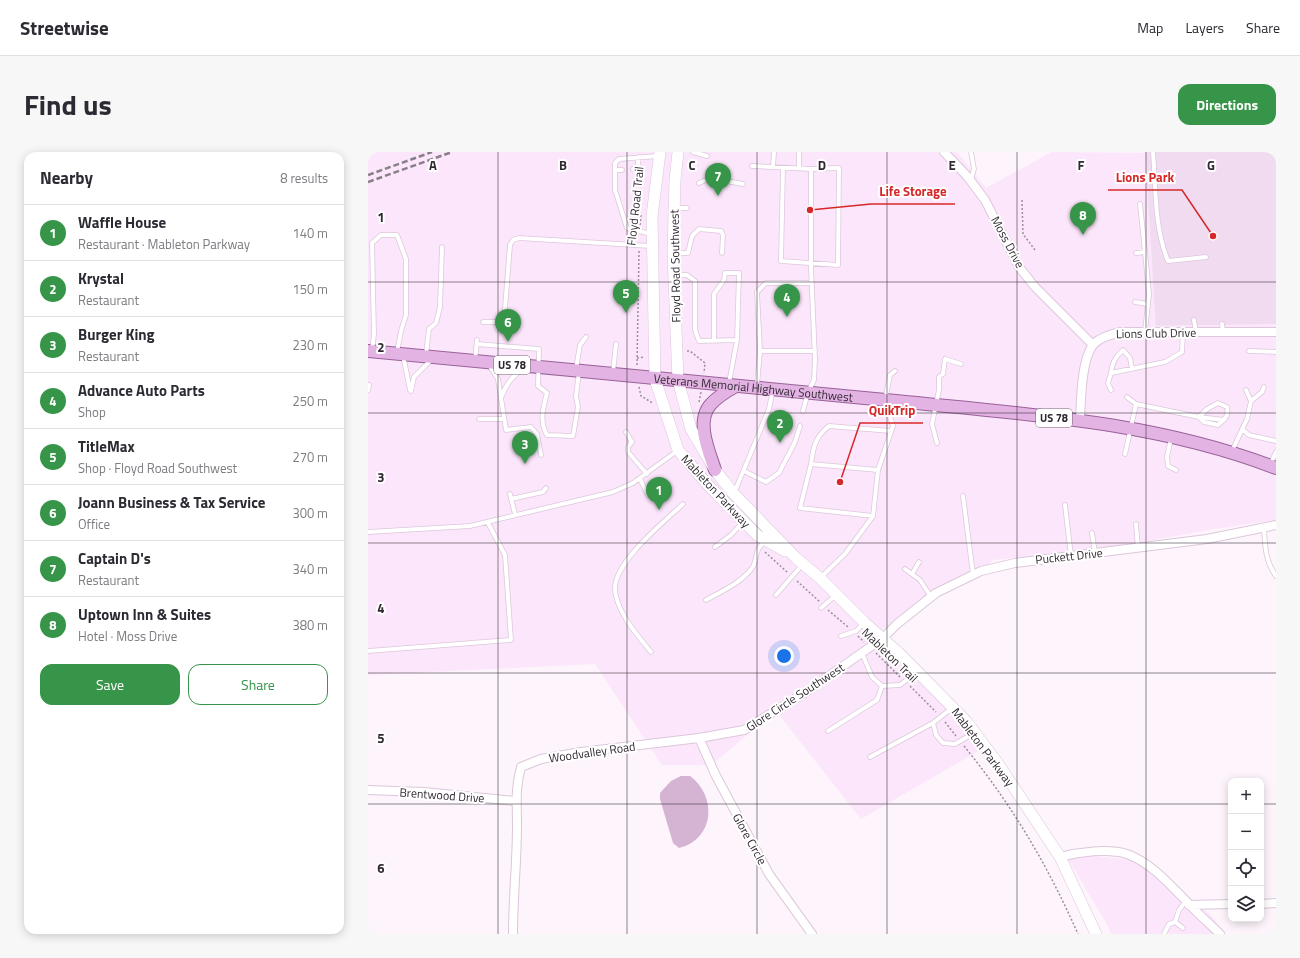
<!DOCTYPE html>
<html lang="en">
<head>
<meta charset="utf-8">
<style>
	:root { --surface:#fff; --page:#f7f7f7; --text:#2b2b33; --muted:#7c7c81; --line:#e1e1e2; --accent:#369548 }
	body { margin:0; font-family:"Titillium Web",sans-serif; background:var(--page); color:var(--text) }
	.controls { position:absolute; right:12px; bottom:12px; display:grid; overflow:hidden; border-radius:8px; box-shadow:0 2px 10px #0003 }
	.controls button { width:36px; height:36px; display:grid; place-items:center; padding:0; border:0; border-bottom:1px solid var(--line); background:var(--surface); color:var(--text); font:20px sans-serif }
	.you { position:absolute; left:416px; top:504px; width:14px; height:14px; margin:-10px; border:3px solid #fff; border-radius:50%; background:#1a73e8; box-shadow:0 0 0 6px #1a73e833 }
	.badge { display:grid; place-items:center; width:26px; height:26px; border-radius:50%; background:var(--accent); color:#fff; font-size:13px; font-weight:700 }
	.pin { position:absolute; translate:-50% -33px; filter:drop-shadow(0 1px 2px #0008) }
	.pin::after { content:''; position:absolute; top:21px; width:14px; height:12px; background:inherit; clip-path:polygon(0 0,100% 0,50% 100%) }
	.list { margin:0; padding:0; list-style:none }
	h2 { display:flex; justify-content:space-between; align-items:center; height:52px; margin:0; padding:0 16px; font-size:17px }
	h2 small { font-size:13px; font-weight:400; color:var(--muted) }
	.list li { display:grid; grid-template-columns:26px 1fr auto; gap:12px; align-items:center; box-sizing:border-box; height:56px; padding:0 16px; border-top:1px solid var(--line) }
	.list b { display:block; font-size:15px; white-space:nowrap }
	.list p { margin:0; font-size:13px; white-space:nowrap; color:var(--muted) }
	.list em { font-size:13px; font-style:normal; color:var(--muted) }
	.actions { display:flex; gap:8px; padding:12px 16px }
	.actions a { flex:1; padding:9px 0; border:1px solid var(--accent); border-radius:12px; text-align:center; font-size:14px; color:var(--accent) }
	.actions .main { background:var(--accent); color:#fff }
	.icon { flex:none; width:22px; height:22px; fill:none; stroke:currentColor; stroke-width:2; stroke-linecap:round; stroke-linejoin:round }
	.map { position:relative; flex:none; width:908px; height:782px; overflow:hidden; border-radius:12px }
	header { display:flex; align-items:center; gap:24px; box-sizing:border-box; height:56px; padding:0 20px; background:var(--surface); border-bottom:1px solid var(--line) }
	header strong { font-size:19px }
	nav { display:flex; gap:22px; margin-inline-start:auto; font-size:14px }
	.intro { display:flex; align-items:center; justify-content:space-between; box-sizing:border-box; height:96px; padding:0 24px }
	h1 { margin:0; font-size:28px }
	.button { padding:10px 18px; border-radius:12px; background:var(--accent); color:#fff; font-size:14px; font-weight:700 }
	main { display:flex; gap:24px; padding:0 24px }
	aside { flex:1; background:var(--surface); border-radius:12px; box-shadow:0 2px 10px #0003 }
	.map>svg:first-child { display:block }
	.built { fill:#fce6fb }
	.green { fill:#f1dbf1 }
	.water { fill:#d4b3d3 }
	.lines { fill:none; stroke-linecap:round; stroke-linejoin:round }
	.service-casing { stroke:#dcc7db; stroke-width:5.5 }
	.minor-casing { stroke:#dcc7db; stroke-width:10 }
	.secondary-casing { stroke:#dcc7db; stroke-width:12 }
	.primary-casing { stroke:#986298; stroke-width:14 }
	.path { stroke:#999098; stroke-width:1.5; stroke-dasharray:2 2; stroke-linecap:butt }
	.service { stroke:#fff; stroke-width:4 }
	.minor { stroke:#fff; stroke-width:8 }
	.secondary { stroke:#fff; stroke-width:11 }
	.primary { stroke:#e3b3e3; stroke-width:12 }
	.rail { stroke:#888088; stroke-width:2.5; stroke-dasharray:6 3; stroke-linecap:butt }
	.grid { fill:none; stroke:#312931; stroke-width:1; stroke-opacity:0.55 }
	.labels { text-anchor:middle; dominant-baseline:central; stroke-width:4; stroke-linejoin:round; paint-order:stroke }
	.shield { fill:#fff; stroke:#6f696f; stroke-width:1 }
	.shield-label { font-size:11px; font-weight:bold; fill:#312931 }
	.street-label { font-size:12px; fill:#312931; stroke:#fff }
	.grid-label { font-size:13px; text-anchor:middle; font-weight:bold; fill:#312931; stroke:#fff; stroke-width:4; stroke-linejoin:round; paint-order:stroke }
	.leader { fill:none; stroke:#d62828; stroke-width:1.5 }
	.callout-dot { fill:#d62828; stroke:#fff; stroke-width:1.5 }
	.callout-label { font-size:13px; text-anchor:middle; font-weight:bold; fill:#d62828; stroke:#fff; stroke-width:4; stroke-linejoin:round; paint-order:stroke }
</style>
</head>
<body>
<header>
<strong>Streetwise</strong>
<nav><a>Map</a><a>Layers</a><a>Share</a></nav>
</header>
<div class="intro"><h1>Find us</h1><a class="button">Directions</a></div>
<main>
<aside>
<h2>Nearby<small>8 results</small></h2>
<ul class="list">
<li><span class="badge">1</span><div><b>Waffle House</b><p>Restaurant · Mableton Parkway</p></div><em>140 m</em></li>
<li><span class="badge">2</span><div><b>Krystal</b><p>Restaurant</p></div><em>150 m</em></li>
<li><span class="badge">3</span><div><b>Burger King</b><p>Restaurant</p></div><em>230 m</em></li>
<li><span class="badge">4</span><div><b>Advance Auto Parts</b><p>Shop</p></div><em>250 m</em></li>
<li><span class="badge">5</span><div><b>TitleMax</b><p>Shop · Floyd Road Southwest</p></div><em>270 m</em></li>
<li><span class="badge">6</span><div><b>Joann Business &amp; Tax Service</b><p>Office</p></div><em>300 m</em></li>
<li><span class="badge">7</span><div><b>Captain D's</b><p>Restaurant</p></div><em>340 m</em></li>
<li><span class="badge">8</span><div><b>Uptown Inn &amp; Suites</b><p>Hotel · Moss Drive</p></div><em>380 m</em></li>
</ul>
<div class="actions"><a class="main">Save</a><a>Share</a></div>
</aside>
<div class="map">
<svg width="908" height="782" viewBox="0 0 908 782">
	<rect width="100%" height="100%" fill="#fdf4fc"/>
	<path class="built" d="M 0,0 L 589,0 L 618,36 L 684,0 L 777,1 L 789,174 L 908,172 L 908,368 L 847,377 L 745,395 L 625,408 L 612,420 L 510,480 L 619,594 L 493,667 L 408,559 L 343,613 L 294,613 L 227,512 L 0,523 Z
		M 697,702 L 770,708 L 842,762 L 858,782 L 743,782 L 740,774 Z"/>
	<path class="green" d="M 777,0 L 908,0 L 908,172 L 788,174 Z"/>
	<path class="water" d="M 313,624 L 322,624 C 349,644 347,687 311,696 L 305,691 L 292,647 L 292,641 L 303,629 Z"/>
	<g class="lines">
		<g class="service-casing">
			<path id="service" d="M 325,0 L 339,4
				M 431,0 L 431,16
				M 785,0 C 788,36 786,75 800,109 L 838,105
				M 384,14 L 443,17 L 443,116 L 447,207 L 446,228 L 440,240 L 435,259
				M 405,15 L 406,0
				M 415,16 L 413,109 L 470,113 L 471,16 L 443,17
				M 265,17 L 269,17 L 271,5
				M 247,18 L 254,18
				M 603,28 L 606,17 L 603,0
				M 331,31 L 342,26 L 375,32
				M 307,56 L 319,56
				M 283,82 L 259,76 L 247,38 L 247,11 L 251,7 L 290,4
				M 306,101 L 320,101 L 324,84 L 331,77 L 353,79 L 355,83 L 354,101
				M 768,101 L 777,100 L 772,52
				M 306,123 L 319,123 L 327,129 L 327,178 L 331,189 L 369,188 L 361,231
				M 767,150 L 779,152
				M 826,168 L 828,180
				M 136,169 L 142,93 L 145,88 L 151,86 L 283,94
				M 115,170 L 145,170
				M 854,172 L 855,180
				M 777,180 L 781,142 L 777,100
				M 346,188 L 346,142 L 356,128 L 357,121 L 371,121 L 369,188
				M 109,192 L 171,197 L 170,234 L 179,241 C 175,256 171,269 179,283 L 205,284 L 210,255 L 208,244 L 211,220
				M 4,198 L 6,182 L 4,91 L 13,83 L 29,83 L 38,107 L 38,163 L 33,179 L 29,200
				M 392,199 L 447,199
				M 881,199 L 908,200
				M 58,202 L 61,177 L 68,171 L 72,155 L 74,95
				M 35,203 L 42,238
				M 107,208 L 109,188
				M 121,213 L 130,227 L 138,278 L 163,275 L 169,282 L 173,303
				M 208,217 L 212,193 L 218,185
				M 245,220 L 248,192
				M 743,221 C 744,211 747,205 755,198 L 762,206 L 764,217
				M 389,233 L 392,199 L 389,140 L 398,131 L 444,131
				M 0,238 L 1,233
				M 743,238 L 740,231 L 743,221 L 797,210 L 814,200 L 815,180
				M 43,239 L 46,225 L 64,207
				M 134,244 C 138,232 144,224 155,217
				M 759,245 L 768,252 L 831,265 L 856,268
				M 883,249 L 894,240 L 896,235
				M 850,251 L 859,255 C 861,264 857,267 850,273 L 836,270 L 831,265 L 839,257 Z
				M 111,267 L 136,267
				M 874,277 L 881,283 L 908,289
				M 258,280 L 264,290 L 260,295 L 260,300 L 279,322
				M 803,286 L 799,305 L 800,314 L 808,318
				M 569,291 L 564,272 L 571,238 L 571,225 L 575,222 L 577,207 L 593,212
				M 864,299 L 879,267 L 883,249 L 878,238
				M 757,302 L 768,252
				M 443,312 C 445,296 447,285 461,274 L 523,279
				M 902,313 L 908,300
				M 510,318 L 525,274 L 517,248 L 522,223 L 527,219
				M 376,319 L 398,330 L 411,321 L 427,290 L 432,274
				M 272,327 L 280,343
				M 367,339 L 401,257 L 405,237
				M 142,342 L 147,362
				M 595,344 L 605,422
				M 143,347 L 175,340 L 178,336
				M 697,353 L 703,404
				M 768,372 L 770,396
				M 896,376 C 897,393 897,409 908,424
				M 0,380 L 102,374 L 245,340 L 265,331 L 309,299
				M 724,381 L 727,401
				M 347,395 L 363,383 L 375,370
				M 537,417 L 552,428 L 563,445
				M 544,422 L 551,410
				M 452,426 L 477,402 L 505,364 L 510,318 L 443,312 L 432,356 L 505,364
				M 408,443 L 434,413
				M 338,448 C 354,439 373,431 384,416 C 391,407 384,399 398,389
				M 453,456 L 468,443
				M 473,484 L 488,479 L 496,471
				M 0,499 L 143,488 L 137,403 L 120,371
				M 283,500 C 269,483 248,459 247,437 C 246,410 296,370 315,352
				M 494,501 L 504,525 L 514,534 L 532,533 L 548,521
				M 584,556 L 565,571 L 568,583 L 575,591 L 587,592 L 606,581
				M 460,579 L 509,548 L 514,534
				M 502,605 L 565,571
				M 807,770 L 811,758 L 818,749
				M 796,782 L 801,772 L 807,770 L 815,776"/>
		</g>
		<g class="minor-casing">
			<path id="minor" d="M 576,0 L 599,24 L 617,48 L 651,115 L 667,135 L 725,193
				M 712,268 C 713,250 713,206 726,192 C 732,185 744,182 753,180 L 908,180
				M 331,586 L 348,624 L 401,722 L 444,782
				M 0,638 L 56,640 L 147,649
				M 692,705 C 711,700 740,696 759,702 C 784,711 803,734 821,752 C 831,763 842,772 852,782
				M 893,752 L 908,751
				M 821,753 L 863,752
				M 145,782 C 145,746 149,710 149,674 C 149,653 147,635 153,615 L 173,607 L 213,600 L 331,586 L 376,578 L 438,540 L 515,486 L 529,472 L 568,441 L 613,419 L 647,411 L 839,387 L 908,373"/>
		</g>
		<g class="secondary-casing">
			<path id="secondary" d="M 292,0 L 284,64 L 287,227 L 310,298 L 339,332 L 389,383 L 417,399
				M 310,0 L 307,28 L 305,101 L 310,228 L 323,277 L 347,318 L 366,342 L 428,406 L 452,426 L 497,471 L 532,502 L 599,570 L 631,613 L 692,705 L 728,782"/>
		</g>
		<g class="primary-casing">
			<g id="primary">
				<path id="s1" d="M 0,199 C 176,216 352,231 528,249 C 656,262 786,269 908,316"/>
				<path d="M 347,318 C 341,299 327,269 343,252 C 350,244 359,239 368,234"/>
			</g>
		</g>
		<path class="path" d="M 654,48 L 655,82 L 667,98
			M 272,73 L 273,63
			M 319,199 L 322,199 L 337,211 L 336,221
			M 269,206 L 277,205
			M 269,213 L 271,99
			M 271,235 L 273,244 L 283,250 L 284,253
			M 331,250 L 333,240
			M 397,400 L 419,420
			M 429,429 L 452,450
			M 460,458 L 480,475
			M 490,484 L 496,490
			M 508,501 L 532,525
			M 542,534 L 568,560
			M 577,570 L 588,584
			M 596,594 C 644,653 679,712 710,782"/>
		<use href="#service" class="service"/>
		<use href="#minor" class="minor"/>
		<use href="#secondary" class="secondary"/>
		<use href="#primary" class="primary"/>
		<path class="rail" d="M 0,23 L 64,0
			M 0,30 L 84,0"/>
	</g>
	<path class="grid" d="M 130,0 L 130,782M 259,0 L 259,782M 389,0 L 389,782M 519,0 L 519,782M 649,0 L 649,782M 778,0 L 778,782M 0,130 L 908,130M 0,261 L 908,261M 0,391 L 908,391M 0,521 L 908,521M 0,652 L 863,652M 893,652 L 908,652"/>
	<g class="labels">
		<g class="shield">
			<rect x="126" y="204" width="36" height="18" rx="3"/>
			<rect x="668" y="257" width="36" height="18" rx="3"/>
		</g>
		<g class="shield-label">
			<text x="144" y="213">US 78</text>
			<text x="686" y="266">US 78</text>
		</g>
		<g class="street-label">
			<text transform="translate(267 54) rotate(-84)">Floyd Road Trail</text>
			<text transform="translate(640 90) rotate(62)">Moss Drive</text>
			<text transform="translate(307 114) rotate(-91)">Floyd Road Southwest</text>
			<text transform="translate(788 181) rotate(-1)">Lions Club Drive</text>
			<text stroke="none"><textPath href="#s1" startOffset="387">Veterans Memorial Highway Southwest</textPath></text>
			<text transform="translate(348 339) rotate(47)">Mableton Parkway</text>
			<text transform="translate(701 404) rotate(-6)">Puckett Drive</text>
			<text transform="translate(522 503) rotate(44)">Mableton Trail</text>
			<text transform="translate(427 545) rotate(-33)">Glore Circle Southwest</text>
			<text transform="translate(615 595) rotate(53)">Mableton Parkway</text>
			<text transform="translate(224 600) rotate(-8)">Woodvalley Road</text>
			<text transform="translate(74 643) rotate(4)">Brentwood Drive</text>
			<text transform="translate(382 687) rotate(61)">Glore Circle</text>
		</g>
	</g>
	<g class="grid-label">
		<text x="65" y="18">A</text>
		<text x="195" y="18">B</text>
		<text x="324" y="18">C</text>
		<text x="454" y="18">D</text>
		<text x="584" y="18">E</text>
		<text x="713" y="18">F</text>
		<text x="843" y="18">G</text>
		<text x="13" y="70">1</text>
		<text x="13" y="200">2</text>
		<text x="13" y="330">3</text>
		<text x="13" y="461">4</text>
		<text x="13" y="591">5</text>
		<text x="13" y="721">6</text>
	</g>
	<path class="leader" d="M845 84L814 38H740M442 58L503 52H587M472 330L492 271H555"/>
	<g class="callout-dot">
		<circle cx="845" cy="84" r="4"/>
		<circle cx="442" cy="58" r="4"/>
		<circle cx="472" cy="330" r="4"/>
	</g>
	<g class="callout-label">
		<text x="777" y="30">Lions Park</text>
		<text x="545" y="44">Life Storage</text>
		<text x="524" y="263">QuikTrip</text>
	</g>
</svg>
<div class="controls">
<button>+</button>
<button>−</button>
<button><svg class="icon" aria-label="locate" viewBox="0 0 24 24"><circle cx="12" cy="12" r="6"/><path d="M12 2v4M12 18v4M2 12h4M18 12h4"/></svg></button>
<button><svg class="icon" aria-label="layers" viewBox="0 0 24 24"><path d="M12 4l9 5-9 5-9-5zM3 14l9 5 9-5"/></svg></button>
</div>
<div class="you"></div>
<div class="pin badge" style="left:291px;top:358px">1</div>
<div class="pin badge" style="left:412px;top:291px">2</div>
<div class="pin badge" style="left:157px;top:312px">3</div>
<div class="pin badge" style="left:419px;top:165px">4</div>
<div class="pin badge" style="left:258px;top:161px">5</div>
<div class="pin badge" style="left:140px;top:190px">6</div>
<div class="pin badge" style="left:350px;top:44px">7</div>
<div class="pin badge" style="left:715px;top:83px">8</div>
</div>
</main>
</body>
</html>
